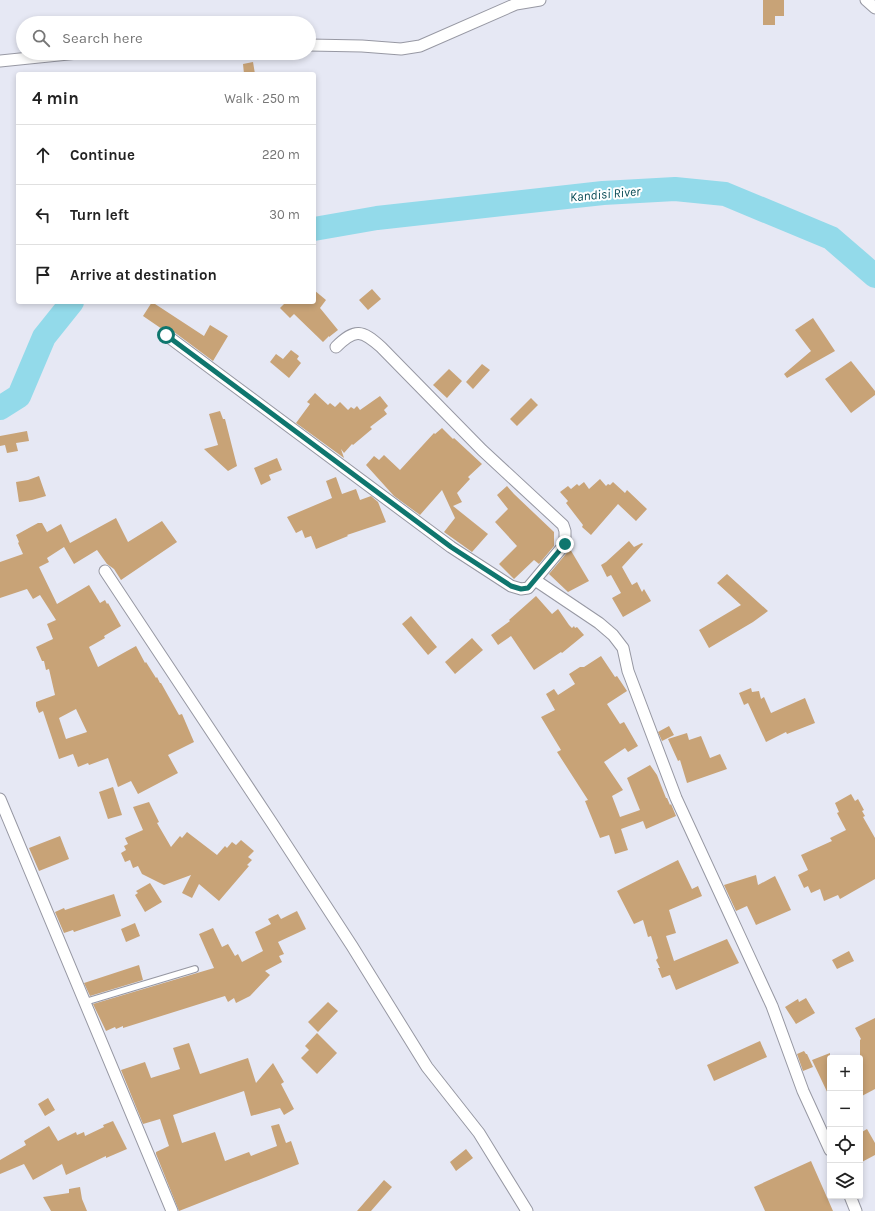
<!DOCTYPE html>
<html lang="en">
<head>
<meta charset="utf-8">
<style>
	:root { --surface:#fff; --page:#f6f6f6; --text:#222; --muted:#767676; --line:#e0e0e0 }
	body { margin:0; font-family:Karla,sans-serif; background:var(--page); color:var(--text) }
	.controls { position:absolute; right:12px; bottom:12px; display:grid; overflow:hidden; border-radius:4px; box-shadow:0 2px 6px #0003 }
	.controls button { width:36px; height:36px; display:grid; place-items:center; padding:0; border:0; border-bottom:1px solid var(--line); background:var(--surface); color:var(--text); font:20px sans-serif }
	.stop { position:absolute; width:12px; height:12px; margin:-9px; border:3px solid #0f766e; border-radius:50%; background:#fff }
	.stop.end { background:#0f766e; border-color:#fff; box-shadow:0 1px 4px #0008 }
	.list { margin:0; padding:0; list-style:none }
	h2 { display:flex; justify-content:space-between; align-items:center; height:52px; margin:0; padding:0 16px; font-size:17px }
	h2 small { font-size:13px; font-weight:400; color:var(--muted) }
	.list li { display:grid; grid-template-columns:26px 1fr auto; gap:12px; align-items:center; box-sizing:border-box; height:60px; padding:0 16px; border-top:1px solid var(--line) }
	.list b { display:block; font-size:15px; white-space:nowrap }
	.list em { font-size:13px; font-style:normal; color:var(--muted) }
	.icon { flex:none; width:22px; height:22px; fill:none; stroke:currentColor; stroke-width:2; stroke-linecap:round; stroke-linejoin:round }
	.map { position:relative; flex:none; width:875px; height:1211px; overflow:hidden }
	.search { position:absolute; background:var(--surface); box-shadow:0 2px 6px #0003; left:16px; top:16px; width:300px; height:44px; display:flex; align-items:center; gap:10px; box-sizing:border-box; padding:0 14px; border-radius:22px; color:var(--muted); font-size:15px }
	.panel { position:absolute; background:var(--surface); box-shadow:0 2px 6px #0003; left:16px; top:72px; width:300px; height:232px; border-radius:4px }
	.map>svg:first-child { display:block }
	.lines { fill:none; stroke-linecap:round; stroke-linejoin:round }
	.river { stroke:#93daea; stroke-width:24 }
	.building { fill:#c8a377; fill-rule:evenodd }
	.lane-casing { stroke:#9798a3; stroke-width:8 }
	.street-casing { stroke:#9798a3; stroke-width:13 }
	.lane { stroke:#fff; stroke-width:5.5 }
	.street { stroke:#fff; stroke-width:11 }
	.route { stroke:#0f766e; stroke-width:5 }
	.labels { text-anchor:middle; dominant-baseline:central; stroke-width:4; stroke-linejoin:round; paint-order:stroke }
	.water-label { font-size:13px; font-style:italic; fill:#064954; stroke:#fff }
</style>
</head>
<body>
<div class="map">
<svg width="875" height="1211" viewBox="0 0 875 1211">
	<rect width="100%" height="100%" fill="#e6e8f4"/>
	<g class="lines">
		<path class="river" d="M 314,229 L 377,218 L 603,193 L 675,189 L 725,194 L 831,238 L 875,276
			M 0,408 L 19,396 L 44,337 L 72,302"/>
	</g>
	<path class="building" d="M 763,0 L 784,0 L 784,16 L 775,16 L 775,25 L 763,25 Z
		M 253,62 L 255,74 L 244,74 L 243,64 Z
		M 372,289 L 381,299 L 368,310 L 359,300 Z
		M 314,290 L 326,300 L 320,308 L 338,330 L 329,337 L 329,336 L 323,342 L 294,314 L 290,318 L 280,308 L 284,304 L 281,302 L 314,302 Z
		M 152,302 L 204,336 L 210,325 L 228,336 L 213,361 L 170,329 L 166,328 L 162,329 L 143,316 Z
		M 813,318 L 835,351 L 787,378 L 784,374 L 811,351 L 795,330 Z
		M 291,350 L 299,356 L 297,359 L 301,363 L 289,378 L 270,362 L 276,354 L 283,359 Z
		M 851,361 L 875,391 L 875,395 L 851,413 L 825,379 Z
		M 482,364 L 490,370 L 473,389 L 466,382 Z
		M 449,369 L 462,381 L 447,398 L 433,385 Z
		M 315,393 L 328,405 L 330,403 L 335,407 L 340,402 L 348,410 L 351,407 L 354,409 L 357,406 L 360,410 L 380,396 L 388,406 L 384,410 L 387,414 L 370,427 L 372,429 L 353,445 L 352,444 L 344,453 L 341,449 L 344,458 L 296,423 L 310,404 L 307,402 Z
		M 531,398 L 538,405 L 517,426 L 510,419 Z
		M 220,411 L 223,419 L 225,419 L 237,466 L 228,471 L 204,449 L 218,445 L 209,414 Z
		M 442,428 L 453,439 L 454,438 L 482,464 L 468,477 L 470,479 L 457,493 L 462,502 L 453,506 L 488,534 L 472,552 L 444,532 L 455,518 L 442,490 L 420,515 L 394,496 L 366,465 L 374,456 L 379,460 L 384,455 L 400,470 L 434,433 L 435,434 Z
		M 27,431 L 29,441 L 16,443 L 18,451 L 7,453 L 5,445 L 0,446 L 0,436 Z
		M 277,458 L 282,470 L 269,475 L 271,480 L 261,485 L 254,468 Z
		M 39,476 L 46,496 L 32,500 L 19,502 L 16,482 L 28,480 Z
		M 336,477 L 342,494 L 356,489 L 360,500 L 371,496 L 378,502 L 386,522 L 347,535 L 348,536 L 316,549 L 311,536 L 305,538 L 302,530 L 296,533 L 287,517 L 332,498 L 326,481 Z
		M 600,479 L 606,486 L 608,484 L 610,485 L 613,482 L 625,493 L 627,490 L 647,509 L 636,521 L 618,504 L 591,535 L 582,527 L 583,525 L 566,503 L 568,501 L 560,492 L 568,486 L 571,489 L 577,484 L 579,486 L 584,482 L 589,489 Z
		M 507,486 L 514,494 L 554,532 L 554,546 L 539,564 L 534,560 L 514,579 L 499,564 L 517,546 L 495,522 L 508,509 L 497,495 Z
		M 116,518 L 128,542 L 162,521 L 177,542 L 121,580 L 114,569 L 107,564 L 97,550 L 74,564 L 64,547 L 47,558 L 49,562 L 39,567 L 57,604 L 89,585 L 100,603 L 105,600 L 107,604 L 108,603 L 121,626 L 104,636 L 105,638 L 89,647 L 98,667 L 136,646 L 145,663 L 146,662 L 156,678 L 157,677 L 160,683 L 161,683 L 179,715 L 182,714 L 194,742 L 168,755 L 178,773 L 138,794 L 131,781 L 118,787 L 108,758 L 89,765 L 88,763 L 78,767 L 73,754 L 59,759 L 43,711 L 39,713 L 36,706 L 36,702 L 55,695 L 49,669 L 46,670 L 44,661 L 42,661 L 36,647 L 53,639 L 47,624 L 56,620 L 40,595 L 33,599 L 27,589 L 0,598 L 0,562 L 23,554 L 18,543 L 19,542 L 16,535 L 38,523 L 42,523 L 47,532 L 61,524 L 70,543 ZM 76,709 L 87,732 L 66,739 L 59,718 Z
		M 629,541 L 634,547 L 642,543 L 643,544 L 622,567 L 632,585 L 637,582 L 642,592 L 644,589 L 651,601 L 623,617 L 612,598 L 621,593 L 611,575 L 607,577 L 601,565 L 606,562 Z
		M 570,549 L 589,581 L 568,592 L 549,574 Z
		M 727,574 L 768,611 L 753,622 L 709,648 L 699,630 L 741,605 L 717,583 Z
		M 536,596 L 552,614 L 558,609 L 569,625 L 572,628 L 574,626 L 575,628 L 577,627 L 584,635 L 562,653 L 561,652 L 534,670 L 511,636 L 498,645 L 491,635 L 510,621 L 509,620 Z
		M 411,616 L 437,647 L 428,655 L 402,624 Z
		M 472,638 L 483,650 L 455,674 L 445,662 Z
		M 601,656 L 615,677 L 617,676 L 627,691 L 607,704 L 620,724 L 624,722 L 638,746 L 628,752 L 625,748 L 604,762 L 623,790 L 612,796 L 620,817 L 640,810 L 627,778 L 650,765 L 657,775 L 666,798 L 667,798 L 670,805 L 671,804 L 676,816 L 646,829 L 643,821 L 621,829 L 628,850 L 615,854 L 609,835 L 600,838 L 585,801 L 588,800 L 557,752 L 561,750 L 541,717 L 555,710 L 546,694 L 554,689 L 558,695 L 575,684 L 569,674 L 580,667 L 584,667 Z
		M 751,688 L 752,692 L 759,691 L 761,699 L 764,697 L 771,713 L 805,698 L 815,723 L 787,734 L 786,732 L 766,742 L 748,703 L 744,705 L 739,693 Z
		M 669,726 L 674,735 L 662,741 L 658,732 Z
		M 687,733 L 689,740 L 701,736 L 710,758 L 720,754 L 727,769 L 687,783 L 680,760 L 678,761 L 668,739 Z
		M 113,787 L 122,815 L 108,819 L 99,792 Z
		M 851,794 L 855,801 L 858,799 L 864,810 L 862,811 L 865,816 L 863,817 L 875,838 L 875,879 L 840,899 L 838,895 L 824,901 L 820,889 L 811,893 L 808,886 L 804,888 L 798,875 L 808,870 L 801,855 L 832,841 L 830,838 L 846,830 L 837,813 L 839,812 L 835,803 Z
		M 149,802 L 159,822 L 157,823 L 171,847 L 180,836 L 182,838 L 187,832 L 217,855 L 225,846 L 227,848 L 232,842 L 236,845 L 241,840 L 254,851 L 248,857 L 252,860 L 247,865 L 249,866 L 219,901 L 199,884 L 192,898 L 182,893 L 191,875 L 164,885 L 142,874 L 138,866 L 133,868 L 130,860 L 125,862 L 121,853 L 126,850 L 124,846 L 128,844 L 125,838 L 143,830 L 133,807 Z
		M 60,836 L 69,859 L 39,871 L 29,848 Z
		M 678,860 L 692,889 L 698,886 L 702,896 L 669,910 L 676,933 L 666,936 L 674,961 L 727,939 L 739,963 L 676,990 L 670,975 L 662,978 L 658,968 L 660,968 L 656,960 L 658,958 L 651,936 L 648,937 L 643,920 L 634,924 L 617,891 Z
		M 756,875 L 758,885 L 775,876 L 791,910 L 756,925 L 747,906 L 736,911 L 724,885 Z
		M 150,883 L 162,902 L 145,912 L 135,895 L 138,893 L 136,891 Z
		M 114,894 L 121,916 L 74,932 L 73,930 L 64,933 L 55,912 L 64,908 L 65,910 Z
		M 297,911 L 306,929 L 278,942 L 284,954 L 279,956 L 282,962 L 265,971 L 270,975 L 250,996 L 236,1003 L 234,998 L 228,1002 L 225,996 L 123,1028 L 123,1026 L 116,1029 L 115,1027 L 106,1031 L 93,1004 L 214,968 L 199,934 L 213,928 L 222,947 L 228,944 L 235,956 L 238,954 L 242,962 L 263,951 L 255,932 L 271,924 L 268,919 L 278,914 L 281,919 Z
		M 135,923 L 140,936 L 126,942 L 121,929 Z
		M 849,951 L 854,961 L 837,969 L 832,960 Z
		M 139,965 L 143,980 L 90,996 L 84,983 Z
		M 806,998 L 815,1013 L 796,1024 L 785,1007 L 798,999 L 799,1002 Z
		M 328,1002 L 338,1011 L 318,1032 L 308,1022 Z
		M 875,1018 L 875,1089 L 860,1097 L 860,1040 L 861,1039 L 855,1028 Z
		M 317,1033 L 337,1053 L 317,1074 L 301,1058 L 309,1050 L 305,1046 Z
		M 760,1041 L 767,1057 L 714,1081 L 707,1065 Z
		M 189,1043 L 200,1074 L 248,1058 L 256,1083 L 273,1063 L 284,1082 L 281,1084 L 294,1109 L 284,1115 L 280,1108 L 251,1116 L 244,1091 L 173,1115 L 182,1143 L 215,1132 L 225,1161 L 249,1152 L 251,1156 L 277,1146 L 271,1126 L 279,1124 L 286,1143 L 291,1141 L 299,1164 L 179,1211 L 156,1154 L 156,1152 L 169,1146 L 160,1119 L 143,1124 L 121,1070 L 145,1062 L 151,1078 L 180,1069 L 173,1048 Z
		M 804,1051 L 806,1054 L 807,1054 L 813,1067 L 803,1071 L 797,1054 Z
		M 830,1053 L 830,1098 L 812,1060 Z
		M 48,1098 L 55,1110 L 45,1116 L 38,1104 Z
		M 113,1121 L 127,1149 L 106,1158 L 106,1156 L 66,1175 L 62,1164 L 33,1180 L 24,1164 L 0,1174 L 0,1160 L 26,1145 L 24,1141 L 49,1126 L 58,1141 L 76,1132 L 77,1135 L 84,1132 L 85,1136 L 104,1127 L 103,1125 Z
		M 867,1129 L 875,1143 L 875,1155 L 860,1163 L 860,1133 Z
		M 466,1149 L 473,1158 L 456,1171 L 450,1162 Z
		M 811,1161 L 833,1211 L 765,1211 L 754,1187 Z
		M 384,1180 L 392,1187 L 371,1211 L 357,1211 Z
		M 80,1187 L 82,1199 L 87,1211 L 51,1211 L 43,1197 L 69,1193 L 69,1189 Z"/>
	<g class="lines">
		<g class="lane-casing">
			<path id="lane" d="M 85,1002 L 195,969"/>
		</g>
		<g class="street-casing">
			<path id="street" d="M 866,0 L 875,8
				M 309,45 L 362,46 L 401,49 L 420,46 L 516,4 L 540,0
				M 0,61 L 78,53
				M 166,335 L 451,547 L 511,586 L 521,589 L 528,588 L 565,544 L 565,531 L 563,525 L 482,450 L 381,347 C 362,330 355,328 336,347
				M 105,571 L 272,823 L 352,946 L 427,1067 L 479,1133 L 527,1211
				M 535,580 L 599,623 L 613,635 L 623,648 L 628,671 L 676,798 L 772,1006 L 803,1091 L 830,1150
				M 0,799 L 172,1211
				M 850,1196 L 856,1211"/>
		</g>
		<use href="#lane" class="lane"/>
		<use href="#street" class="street"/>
	</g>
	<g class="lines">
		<path class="route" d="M 166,335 L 451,547 L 511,586 L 521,589 L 528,588 L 565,544"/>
	</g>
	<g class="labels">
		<g class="water-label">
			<text transform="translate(605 194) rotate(-5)">Kandisi River</text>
		</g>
	</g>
</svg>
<div class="controls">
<button>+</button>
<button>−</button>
<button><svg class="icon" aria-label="locate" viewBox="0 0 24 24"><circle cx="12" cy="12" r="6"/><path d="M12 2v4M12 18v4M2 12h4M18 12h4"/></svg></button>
<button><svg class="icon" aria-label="layers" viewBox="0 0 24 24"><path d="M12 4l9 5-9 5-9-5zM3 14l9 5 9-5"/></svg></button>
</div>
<div class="stop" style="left:166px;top:335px"></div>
<div class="stop end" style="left:565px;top:544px"></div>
<div class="search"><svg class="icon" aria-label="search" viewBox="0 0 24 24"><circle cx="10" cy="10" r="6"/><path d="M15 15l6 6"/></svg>Search here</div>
<section class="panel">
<h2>4 min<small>Walk · 250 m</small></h2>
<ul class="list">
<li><svg class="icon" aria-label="ahead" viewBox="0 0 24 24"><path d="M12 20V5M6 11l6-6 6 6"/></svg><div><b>Continue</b></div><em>220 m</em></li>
<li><svg class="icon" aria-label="left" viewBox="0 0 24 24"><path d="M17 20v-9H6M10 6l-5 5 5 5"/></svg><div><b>Turn left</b></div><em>30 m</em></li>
<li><svg class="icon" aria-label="arrive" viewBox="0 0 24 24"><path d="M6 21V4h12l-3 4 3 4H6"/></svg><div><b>Arrive at destination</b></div></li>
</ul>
</section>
</div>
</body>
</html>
